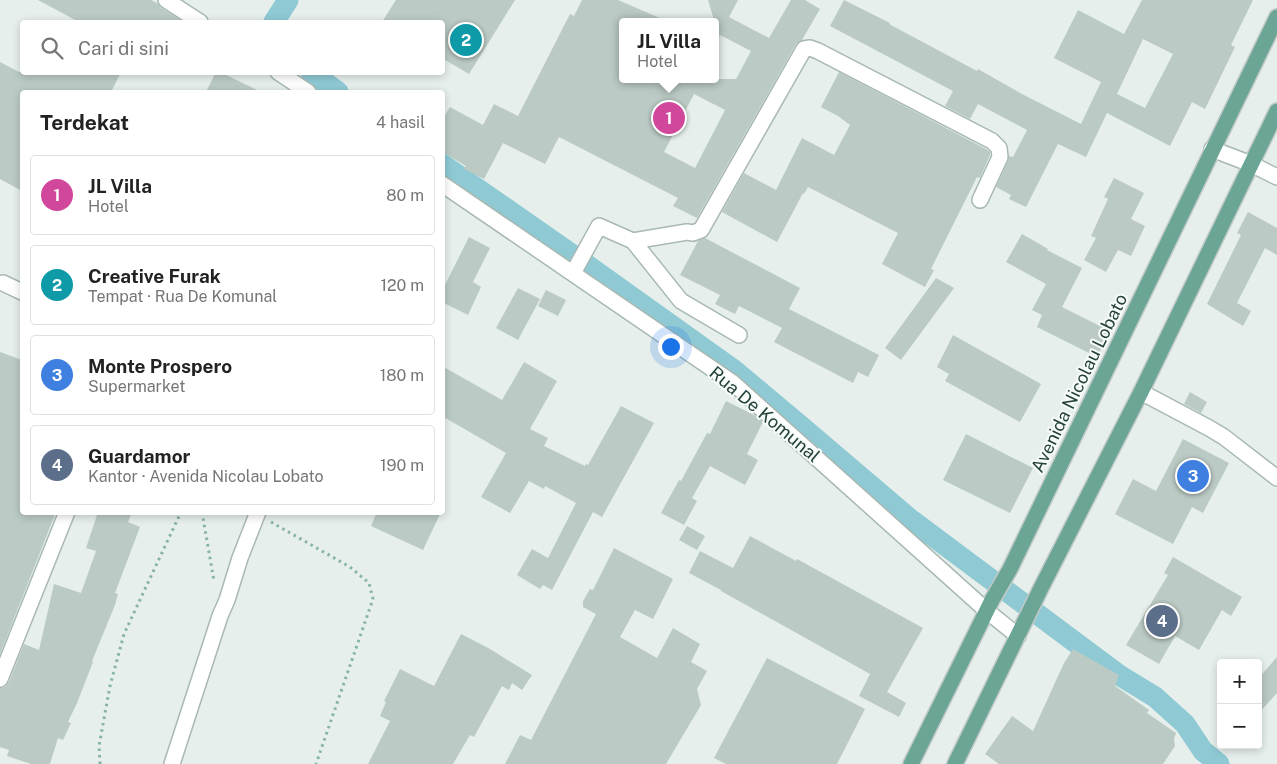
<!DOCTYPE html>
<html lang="id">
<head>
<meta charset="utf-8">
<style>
	:root { --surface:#fff; --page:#f2f2f2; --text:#222; --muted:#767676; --line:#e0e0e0; --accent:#804e3d }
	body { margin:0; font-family:"Public Sans",sans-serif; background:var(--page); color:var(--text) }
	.controls { position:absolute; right:15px; bottom:15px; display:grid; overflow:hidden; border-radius:5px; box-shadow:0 2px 8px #0003 }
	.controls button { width:45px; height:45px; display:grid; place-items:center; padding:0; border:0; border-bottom:1px solid var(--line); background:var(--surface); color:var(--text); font:25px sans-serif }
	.you { position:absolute; left:670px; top:346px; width:18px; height:18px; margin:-12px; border:4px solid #fff; border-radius:50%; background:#1a73e8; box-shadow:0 0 0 8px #1a73e833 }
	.badge { display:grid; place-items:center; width:32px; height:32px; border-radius:50%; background:var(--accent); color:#fff; font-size:16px; font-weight:700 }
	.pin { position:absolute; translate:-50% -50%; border:2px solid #fff; box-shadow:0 1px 5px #0006 }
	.popup { position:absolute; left:619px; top:18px; width:100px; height:65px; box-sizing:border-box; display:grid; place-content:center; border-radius:5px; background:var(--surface); filter:drop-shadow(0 1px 4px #0005); font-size:16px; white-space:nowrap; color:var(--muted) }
	.popup b { font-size:19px; color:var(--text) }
	.popup::after { content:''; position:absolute; left:50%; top:100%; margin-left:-10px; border:10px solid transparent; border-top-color:var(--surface) }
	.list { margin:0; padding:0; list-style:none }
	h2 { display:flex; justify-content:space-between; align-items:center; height:65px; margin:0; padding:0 20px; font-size:21px }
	h2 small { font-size:16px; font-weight:400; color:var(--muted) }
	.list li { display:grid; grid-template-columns:32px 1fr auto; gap:15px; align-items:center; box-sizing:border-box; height:80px; margin:0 10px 10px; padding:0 10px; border:1px solid var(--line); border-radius:5px }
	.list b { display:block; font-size:19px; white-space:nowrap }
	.list p { margin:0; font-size:16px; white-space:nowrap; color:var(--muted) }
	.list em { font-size:16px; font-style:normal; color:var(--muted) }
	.icon { flex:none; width:28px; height:28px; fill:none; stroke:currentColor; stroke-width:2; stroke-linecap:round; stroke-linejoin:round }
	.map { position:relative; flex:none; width:1277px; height:764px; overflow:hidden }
	.search { position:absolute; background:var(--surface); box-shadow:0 2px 8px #0003; left:20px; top:20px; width:425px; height:55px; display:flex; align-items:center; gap:12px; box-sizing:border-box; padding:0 18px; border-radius:5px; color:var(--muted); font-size:19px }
	.panel { position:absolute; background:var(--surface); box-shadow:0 2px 8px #0003; left:20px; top:90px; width:425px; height:425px; border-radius:5px }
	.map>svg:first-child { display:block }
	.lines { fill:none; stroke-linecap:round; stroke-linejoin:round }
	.canal { stroke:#8ec9d4; stroke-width:21 }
	.building { fill:#bbcac4; fill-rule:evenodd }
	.minor-casing { stroke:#a8b8b2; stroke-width:18 }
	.major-casing { stroke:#c2cac8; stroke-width:18 }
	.path { stroke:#86b3a5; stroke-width:3; stroke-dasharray:2.5 4; stroke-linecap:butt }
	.minor { stroke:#fff; stroke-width:15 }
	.major { stroke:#6aa596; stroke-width:15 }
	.labels { text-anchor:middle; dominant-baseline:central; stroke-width:4; stroke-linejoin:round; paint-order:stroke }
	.street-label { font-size:18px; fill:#24423a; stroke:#f7fbf9 }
</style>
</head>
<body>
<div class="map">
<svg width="1277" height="764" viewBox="0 0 1277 764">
	<rect width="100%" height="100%" fill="#e6efeb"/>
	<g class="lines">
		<path class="canal" d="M 274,22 L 288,0
			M 311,72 L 338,92
			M 442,164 L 580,260 L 734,370 L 802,427 L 910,519 L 1119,675 L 1155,697 L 1185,724 L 1203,751 L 1219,764"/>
	</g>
	<path class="building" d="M 38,0 L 151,0 L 157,3 L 161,8 L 184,22 L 79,22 Z
		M 396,0 L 515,0 L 469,74 L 442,58 L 442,22 L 382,22 Z
		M 582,0 L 618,0 L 669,22 L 623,22 L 623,79 L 736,79 L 751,51 L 720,35 L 719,37 L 708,0 L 738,0 L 729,17 L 769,38 L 791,0 L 805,0 L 820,9 L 802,40 L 796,44 L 697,218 L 673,206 L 678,198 L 559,137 L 545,164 L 503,143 L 484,179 L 464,169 L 466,166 L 442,152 L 442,120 L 450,107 L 483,125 L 494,104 L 518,116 L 570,14 L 574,16 ZM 694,94 L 725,110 L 695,168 L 664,152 Z
		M 844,0 L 890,23 L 889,24 L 977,71 L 978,69 L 1022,94 L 1081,124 L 1101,82 L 1054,58 L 1078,10 L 1124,34 L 1142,0 L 1253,0 L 1231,45 L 1235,47 L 1205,109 L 1192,102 L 1170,146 L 1107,113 L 1086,157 L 1058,144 L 1026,207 L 1009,199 L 1011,195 L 996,187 L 1008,161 L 1009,156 L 1013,157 L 1027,130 L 978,104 L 970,119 L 945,106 L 953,91 L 830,26 ZM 1143,39 L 1173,54 L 1145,108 L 1117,94 Z
		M 0,62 L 19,72 L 121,72 L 111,92 L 22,92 L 22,191 L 0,179 Z
		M 216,72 L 220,72 L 261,92 L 206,92 Z
		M 839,72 L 986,149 L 990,152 L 990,155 L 980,178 L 977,177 L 931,269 L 934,270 L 925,287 L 882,264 L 898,233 L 808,187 L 804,194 L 803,193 L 777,242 L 722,212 L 744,173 L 776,190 L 802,138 L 834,155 L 850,125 L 838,116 L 821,107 Z
		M 1114,178 L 1144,193 L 1131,219 L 1145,226 L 1131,256 L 1118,250 L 1106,272 L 1084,260 L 1096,238 L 1091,236 L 1108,199 L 1104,197 Z
		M 1248,212 L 1277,228 L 1277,255 L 1265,248 L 1237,303 L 1251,311 L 1243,326 L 1207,304 L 1241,235 L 1237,233 Z
		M 1022,234 L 1048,249 L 1047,250 L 1082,268 L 1062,307 L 1110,331 L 1097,357 L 1037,327 L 1042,315 L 1032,310 L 1046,284 L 1006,262 Z
		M 469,237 L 490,248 L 473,282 L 481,287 L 468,315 L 442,302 L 442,291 Z
		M 705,238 L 800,288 L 789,309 L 879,355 L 868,377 L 858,372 L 853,383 L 774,342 L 782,328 L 739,306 L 735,314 L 715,304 L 720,295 L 680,275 L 698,241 Z
		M 936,278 L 954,288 L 901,360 L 885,348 Z
		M 518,288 L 540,299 L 518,340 L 496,328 Z
		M 546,290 L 566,300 L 558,316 L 538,306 Z
		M 953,335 L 1041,384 L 1020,422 L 945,381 L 949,374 L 937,367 Z
		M 0,352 L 22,360 L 22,512 L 56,512 L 0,654 Z
		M 524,362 L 557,381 L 530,429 L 548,438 L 544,446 L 585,466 L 586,464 L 588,465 L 621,406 L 654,423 L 602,517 L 593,512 L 552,590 L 543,585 L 540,589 L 517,575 L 532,549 L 548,558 L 576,503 L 545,486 L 544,489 L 529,481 L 510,513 L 481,497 L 506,453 L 442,416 L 442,366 L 502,400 Z
		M 1190,392 L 1207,402 L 1201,413 L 1184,404 Z
		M 726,401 L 756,416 L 763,422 L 747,454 L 758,460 L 745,485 L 710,466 L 692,498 L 697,501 L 684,525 L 661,513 L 679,480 L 681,481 L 707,433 L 710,434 Z
		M 966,434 L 1033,468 L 1010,513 L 943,480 Z
		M 1183,439 L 1229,463 L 1203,513 L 1192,507 L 1173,544 L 1115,514 L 1133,479 L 1156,491 Z
		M 98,512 L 132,512 L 128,522 L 140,527 L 115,593 L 118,594 L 115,605 L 92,661 L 93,662 L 77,703 L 68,722 L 71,723 L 63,740 L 58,738 L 50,764 L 31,764 L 7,756 L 9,750 L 0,747 L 0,688 L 5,687 L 9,682 L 24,644 L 39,650 L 54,584 L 81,593 L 96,551 L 86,548 Z
		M 377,512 L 441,512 L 423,550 L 371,526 Z
		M 687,526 L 705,536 L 697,550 L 679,540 Z
		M 750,536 L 796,561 L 797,559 L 923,628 L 887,692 L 906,703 L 899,717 L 859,696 L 870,674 L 721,591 L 721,590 L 689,573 L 700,551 L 733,568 Z
		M 614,548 L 673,579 L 653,619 L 635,610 L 620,637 L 657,658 L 673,628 L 700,644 L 691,662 L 707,671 L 697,689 L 701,705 L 666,764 L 505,764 L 520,735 L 531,740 L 596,614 L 583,607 L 583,601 L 590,589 L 593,590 Z
		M 1173,557 L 1242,597 L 1231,616 L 1222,610 L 1199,650 L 1175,636 L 1159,664 L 1126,645 L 1168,575 L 1164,573 Z
		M 461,634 L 490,649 L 532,675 L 522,690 L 512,683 L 509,690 L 502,686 L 474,737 L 470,735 L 453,764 L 368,764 L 390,721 L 380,716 L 386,702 L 384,701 L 400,669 L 434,686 Z
		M 1073,649 L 1119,675 L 1115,686 L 1149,710 L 1147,713 L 1176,733 L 1174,739 L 1175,746 L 1163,764 L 999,764 L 985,754 L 1012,716 L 1033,731 L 1064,663 Z
		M 1277,657 L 1277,693 L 1258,714 L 1258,679 Z
		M 767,658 L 865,709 L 837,764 L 726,764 L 714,758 Z"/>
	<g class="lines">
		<g class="minor-casing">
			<path id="minor" d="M 166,0 L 200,22
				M 278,72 L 308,92
				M 1212,149 L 1251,164 L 1277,177
				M 442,184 L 733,383 L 987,611 L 1018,636
				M 633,241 L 681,301 L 739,335
				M 573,273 L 599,226 L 633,241 L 687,232 L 693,233 L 701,230 L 804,49 L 810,48 L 818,51 L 992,141 L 999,148 L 1000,157 L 980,200
				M 3,283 L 22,292
				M 1141,392 L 1209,428 L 1224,437 L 1277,478
				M 0,679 L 67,512
				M 172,764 L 220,616 L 227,600 L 240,558 L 258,512"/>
		</g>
		<g class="major-casing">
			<path id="major" d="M 911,764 L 992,600 L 1010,569 L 1277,17
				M 955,764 L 1041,588 L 1141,392 L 1277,111"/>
		</g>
		<path class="path" d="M 202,512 L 214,581
			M 271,522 L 350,567 L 369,583 L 373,599 L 316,764
			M 100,764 L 99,746 L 110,686 L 124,634 L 181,512"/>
		<use href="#minor" class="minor"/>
		<use href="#major" class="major"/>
	</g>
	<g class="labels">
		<g class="street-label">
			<text transform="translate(1079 383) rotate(-64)">Avenida Nicolau Lobato</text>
			<text transform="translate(765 414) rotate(40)">Rua De Komunal</text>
		</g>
	</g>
</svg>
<div class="controls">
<button>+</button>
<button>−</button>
</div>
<div class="you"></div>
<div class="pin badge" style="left:669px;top:118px;background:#d1479c">1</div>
<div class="popup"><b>JL Villa</b>Hotel</div>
<div class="pin badge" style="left:466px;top:40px;background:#0f9aa8">2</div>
<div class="pin badge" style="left:1193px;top:476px;background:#3f7fe0">3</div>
<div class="pin badge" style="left:1162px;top:621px;background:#5c6f8a">4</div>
<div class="search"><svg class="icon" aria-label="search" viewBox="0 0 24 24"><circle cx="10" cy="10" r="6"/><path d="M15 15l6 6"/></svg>Cari di sini</div>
<section class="panel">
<h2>Terdekat<small>4 hasil</small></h2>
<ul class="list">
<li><span class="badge" style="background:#d1479c">1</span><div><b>JL Villa</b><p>Hotel</p></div><em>80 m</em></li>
<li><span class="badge" style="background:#0f9aa8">2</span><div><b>Creative Furak</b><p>Tempat · Rua De Komunal</p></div><em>120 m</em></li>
<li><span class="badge" style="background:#3f7fe0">3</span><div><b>Monte Prospero</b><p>Supermarket</p></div><em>180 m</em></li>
<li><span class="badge" style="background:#5c6f8a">4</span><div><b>Guardamor</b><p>Kantor · Avenida Nicolau Lobato</p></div><em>190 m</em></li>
</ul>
</section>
</div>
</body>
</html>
